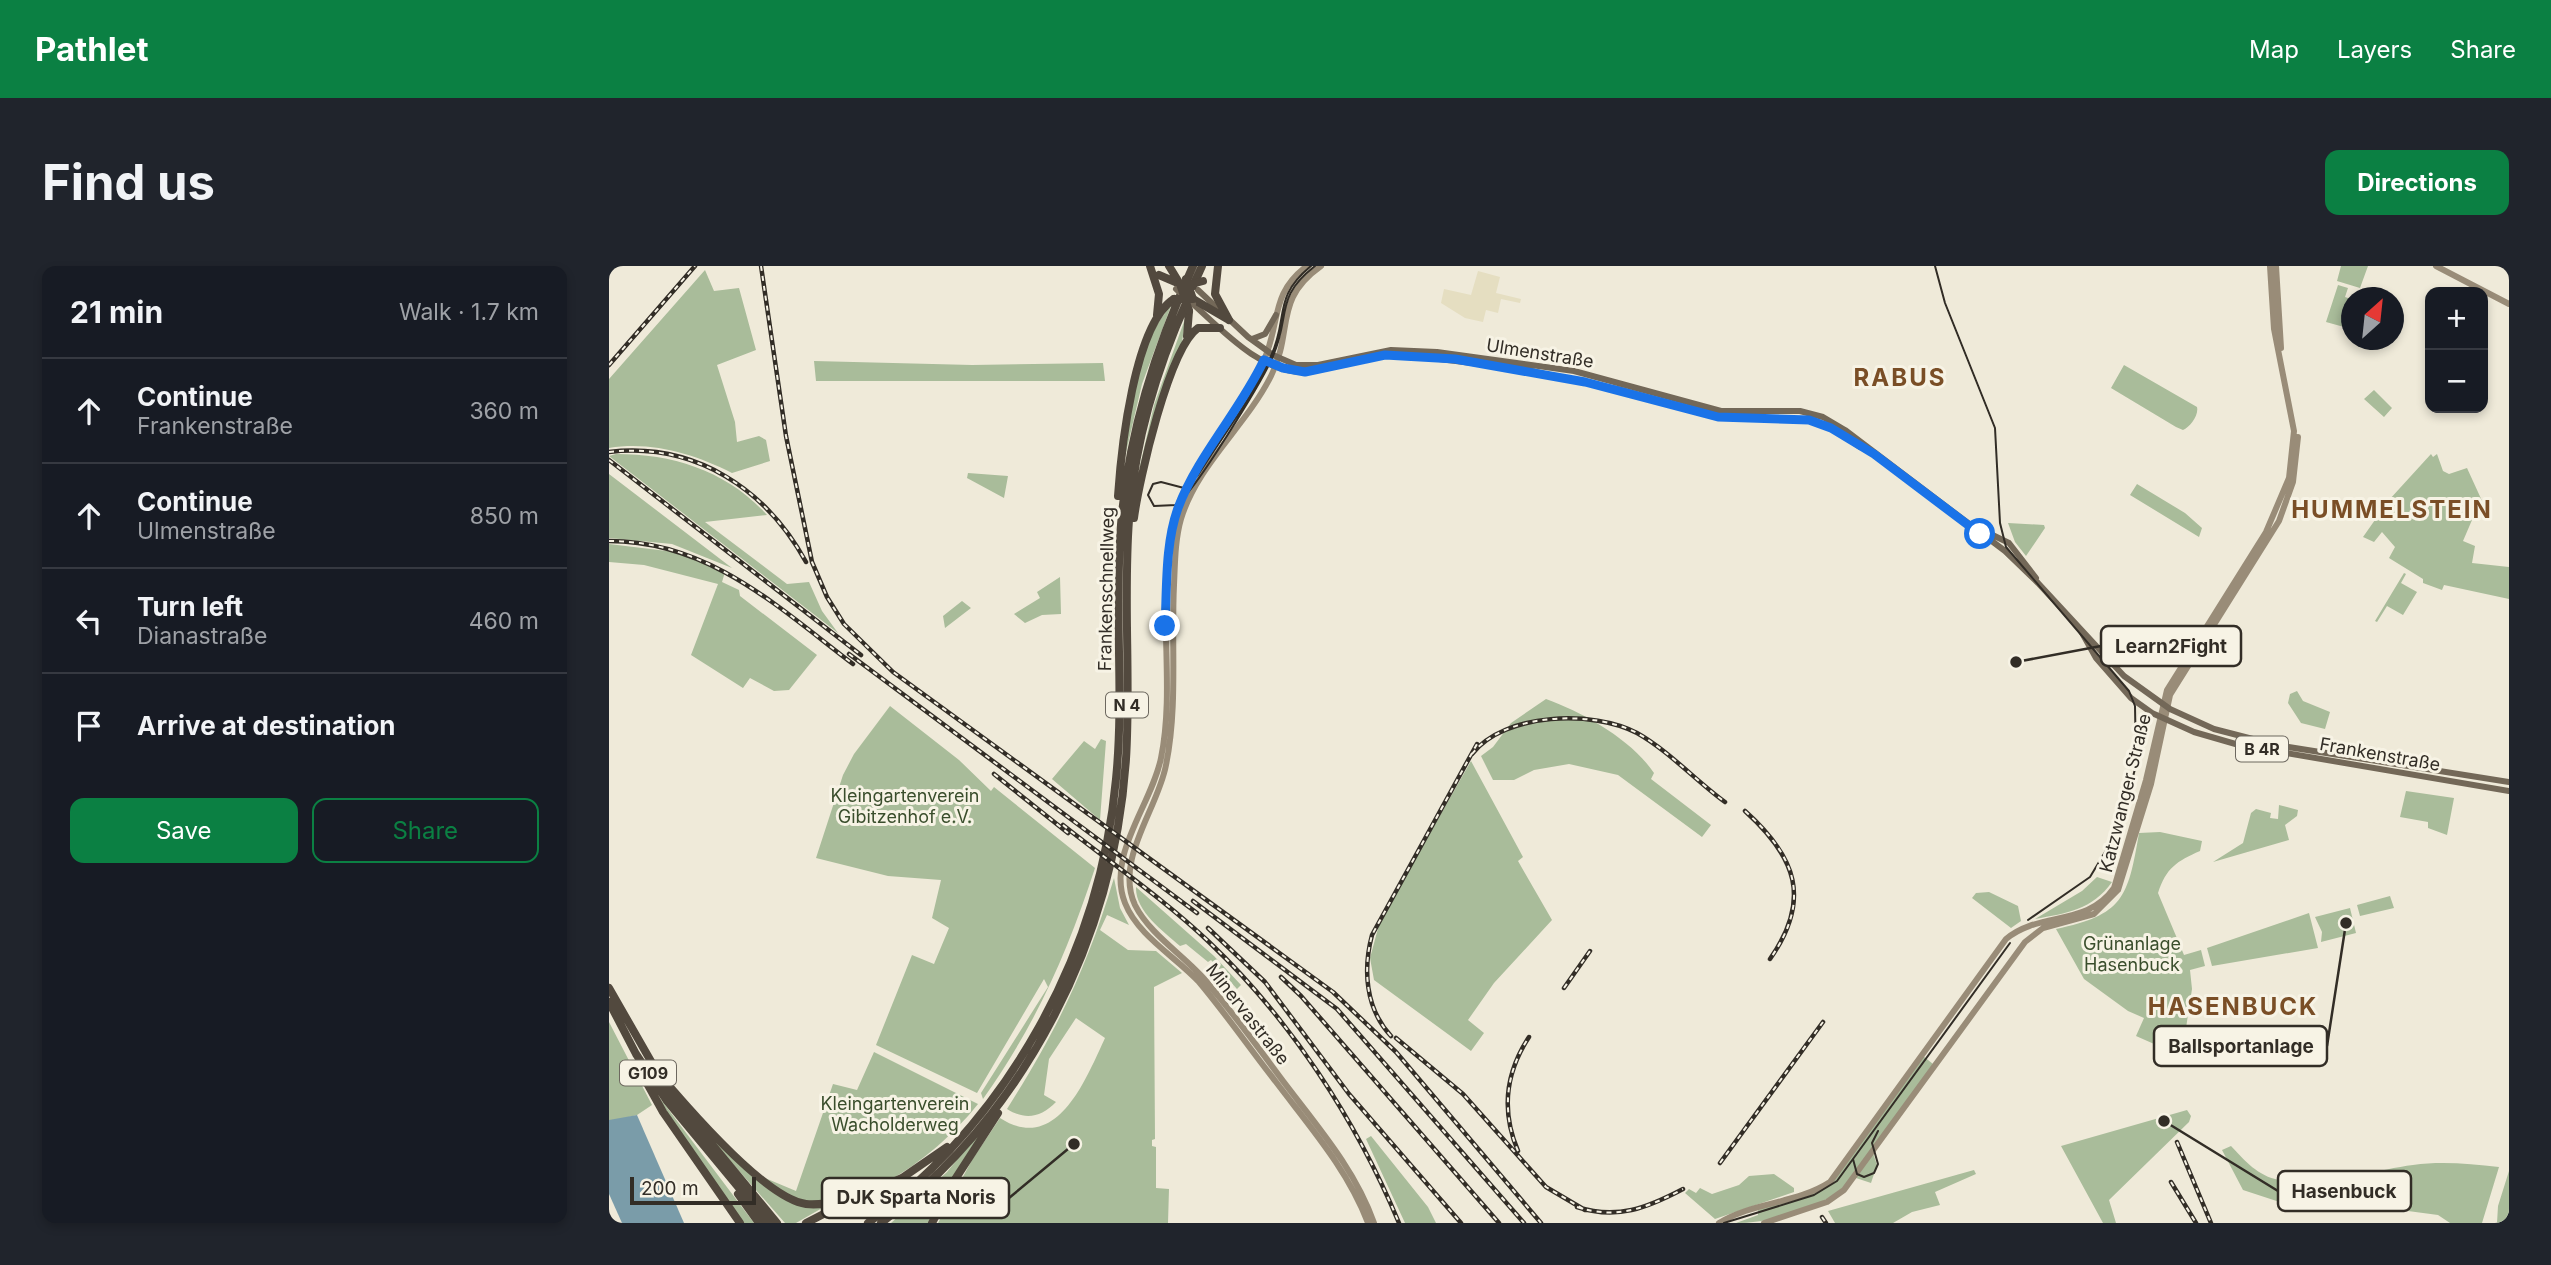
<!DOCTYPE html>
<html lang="en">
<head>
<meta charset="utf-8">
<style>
	:root { --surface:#171b24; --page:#20242c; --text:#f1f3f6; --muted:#9ea1a6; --line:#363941; --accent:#0b8043 }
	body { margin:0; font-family:Inter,sans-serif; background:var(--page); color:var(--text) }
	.controls { position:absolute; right:21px; top:21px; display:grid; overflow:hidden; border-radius:14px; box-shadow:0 4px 10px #0003 }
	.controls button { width:63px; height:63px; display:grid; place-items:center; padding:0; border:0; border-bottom:2px solid var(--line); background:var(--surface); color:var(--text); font:35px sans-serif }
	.compass { position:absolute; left:1732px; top:21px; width:63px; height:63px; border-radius:50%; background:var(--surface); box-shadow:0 4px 10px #0003; rotate:27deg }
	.scale { position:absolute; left:21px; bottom:18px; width:126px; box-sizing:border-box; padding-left:7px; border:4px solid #322d26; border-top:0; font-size:19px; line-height:24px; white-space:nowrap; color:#322d26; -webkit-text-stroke:5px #f7f3e5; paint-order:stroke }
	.stop { position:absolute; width:21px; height:21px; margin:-16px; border:5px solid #1a73e8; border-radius:50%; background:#fff }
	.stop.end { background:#1a73e8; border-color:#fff; box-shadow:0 2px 7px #0008 }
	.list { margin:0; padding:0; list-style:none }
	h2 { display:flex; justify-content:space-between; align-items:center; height:91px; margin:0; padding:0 28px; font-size:30px }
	h2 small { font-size:23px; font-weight:400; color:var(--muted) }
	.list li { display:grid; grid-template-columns:46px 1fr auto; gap:21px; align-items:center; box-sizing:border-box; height:105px; padding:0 28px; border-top:2px solid var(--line) }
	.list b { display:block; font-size:26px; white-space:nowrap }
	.list p { margin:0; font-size:23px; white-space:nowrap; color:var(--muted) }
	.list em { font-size:23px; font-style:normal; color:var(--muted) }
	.actions { display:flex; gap:14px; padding:21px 28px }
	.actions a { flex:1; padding:16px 0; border:2px solid var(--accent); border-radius:14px; text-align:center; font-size:24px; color:var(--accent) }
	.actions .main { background:var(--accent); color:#fff }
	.icon { flex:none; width:38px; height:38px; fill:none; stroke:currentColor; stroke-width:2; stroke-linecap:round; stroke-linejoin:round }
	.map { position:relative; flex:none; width:1900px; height:957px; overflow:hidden; border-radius:14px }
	header { display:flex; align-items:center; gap:42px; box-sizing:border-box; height:98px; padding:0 35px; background:var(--accent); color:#fff }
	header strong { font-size:33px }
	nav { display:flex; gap:38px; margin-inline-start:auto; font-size:24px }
	.intro { display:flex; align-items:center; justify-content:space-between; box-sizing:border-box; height:168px; padding:0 42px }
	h1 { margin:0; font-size:49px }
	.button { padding:18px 32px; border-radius:14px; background:var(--accent); color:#fff; font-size:24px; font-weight:700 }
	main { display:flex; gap:42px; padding:0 42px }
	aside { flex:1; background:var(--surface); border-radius:14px; box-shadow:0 4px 10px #0003 }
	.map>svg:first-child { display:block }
	.green { fill:#a9bc9a }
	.plaza { fill:#e5dec1 }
	.water { fill:#7a9ca9 }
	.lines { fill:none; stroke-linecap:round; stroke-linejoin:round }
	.secondary { stroke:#998c78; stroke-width:6 }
	.primary { stroke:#736858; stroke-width:6 }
	.highway { stroke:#52493e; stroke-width:8 }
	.tram { stroke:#322d26; stroke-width:2 }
	.rail-casing { stroke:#322d26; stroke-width:4.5 }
	.rail { stroke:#f7f3e5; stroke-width:2; stroke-dasharray:5; stroke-linecap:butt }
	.primary-bridge { stroke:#736858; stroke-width:6 }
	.highway-bridge { stroke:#52493e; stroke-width:8 }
	.route { stroke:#1a73e8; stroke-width:9 }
	.labels { text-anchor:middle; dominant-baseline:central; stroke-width:6; stroke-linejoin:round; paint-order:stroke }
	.shield { fill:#f7f3e5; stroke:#6d685f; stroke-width:2 }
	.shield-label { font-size:16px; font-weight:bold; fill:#322d26 }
	.street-label { font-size:18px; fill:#322d26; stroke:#f7f3e5 }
	.park-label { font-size:18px; fill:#3a4e2c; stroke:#f7f3e5 }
	.district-label { font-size:24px; font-weight:bold; letter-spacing:2px; fill:#7a4e26; stroke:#f7f3e5 }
	.leader { fill:none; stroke:#322d26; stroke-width:2.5 }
	.callout-dot { fill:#322d26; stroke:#f7f3e5; stroke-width:2.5 }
	.callout { fill:#f7f3e5; stroke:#322d26; stroke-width:2.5 }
	.callout-label { font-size:19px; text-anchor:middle; font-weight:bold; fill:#322d26 }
</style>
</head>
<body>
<header>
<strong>Pathlet</strong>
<nav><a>Map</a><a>Layers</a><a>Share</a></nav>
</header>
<div class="intro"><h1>Find us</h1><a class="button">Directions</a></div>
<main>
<aside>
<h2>21 min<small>Walk · 1.7 km</small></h2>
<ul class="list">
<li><svg class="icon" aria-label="ahead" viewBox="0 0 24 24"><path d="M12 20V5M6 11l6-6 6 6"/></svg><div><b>Continue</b><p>Frankenstraße</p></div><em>360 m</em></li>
<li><svg class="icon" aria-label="ahead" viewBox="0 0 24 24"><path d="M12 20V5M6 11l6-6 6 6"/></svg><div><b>Continue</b><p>Ulmenstraße</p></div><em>850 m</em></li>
<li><svg class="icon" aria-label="left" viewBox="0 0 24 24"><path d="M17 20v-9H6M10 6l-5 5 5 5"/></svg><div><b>Turn left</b><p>Dianastraße</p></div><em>460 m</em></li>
<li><svg class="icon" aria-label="arrive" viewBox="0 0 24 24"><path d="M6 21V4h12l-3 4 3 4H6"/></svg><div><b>Arrive at destination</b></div></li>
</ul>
<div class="actions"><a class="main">Save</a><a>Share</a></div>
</aside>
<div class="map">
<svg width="1900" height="957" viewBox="0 0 1900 957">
	<rect width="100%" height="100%" fill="#efead9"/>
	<path class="green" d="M 1732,0 L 1759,0 L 1751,22 L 1728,15 Z
		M 96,4 L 105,25 L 130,22 L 147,84 L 108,99 L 126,156 L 128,176 L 150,170 L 157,174 L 161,195 L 123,207 C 85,188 43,175 0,182 L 0,113 Z
		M 1729,19 L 1739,22 L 1736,31 L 1742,33 L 1735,61 L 1717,56 Z
		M 562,40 L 533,118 L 515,195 C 520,148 528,76 562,40 Z
		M 577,50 L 573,76 L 530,204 L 545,139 Z
		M 205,95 L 363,99 L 494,97 L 496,115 L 207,115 Z
		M 1515,99 L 1588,141 C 1590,149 1581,161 1574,164 L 1567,161 L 1502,122 Z
		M 1765,124 L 1783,142 L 1775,151 L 1755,133 Z
		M 7,188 C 65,188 118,205 158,249 L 96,256 L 178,318 L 200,316 L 213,345 L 229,367 L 0,190 Z
		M 1822,188 L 1824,191 L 1828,188 L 1834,205 L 1840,208 L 1858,202 L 1874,237 L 1870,247 L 1866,247 L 1854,275 L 1866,280 L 1863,297 L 1900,301 L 1900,333 L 1835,319 L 1833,324 L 1814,317 L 1814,313 L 1780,292 L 1786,281 L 1773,266 L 1765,276 L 1754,271 L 1780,234 Z
		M 359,207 L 399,210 L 395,232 L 358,212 Z
		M 0,208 L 123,302 L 63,278 L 0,272 Z
		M 1528,218 L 1576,247 L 1593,262 L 1590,271 L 1521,229 Z
		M 1399,257 L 1435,259 L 1436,262 L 1417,290 L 1406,276 Z
		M 0,278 L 66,286 L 116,306 L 113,316 L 130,324 L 131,330 L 208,389 L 180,424 L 165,425 L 141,412 L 134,422 L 82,389 L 109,318 L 35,299 L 0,296 Z
		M 1795,307 L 1797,308 L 1792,317 L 1808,326 L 1794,349 L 1778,340 L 1768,356 L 1766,355 Z
		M 451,311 L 452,348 L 433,349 L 416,357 L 405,348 L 431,332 L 428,326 Z
		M 353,335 L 362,342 L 336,362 L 334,350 Z
		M 1688,425 L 1694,435 L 1721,446 L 1716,463 L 1692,457 L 1679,437 L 1681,428 Z
		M 937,433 C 975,447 1022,473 1045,507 L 1042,513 L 1102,559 L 1093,571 L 1009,509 L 960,498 L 925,504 L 905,514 L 884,514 L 872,490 L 884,481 L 902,457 Z
		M 281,440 L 350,494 L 382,525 L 385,521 L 486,602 C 458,688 427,758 374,833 L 372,827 L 439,721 L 435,713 L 368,827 L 267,779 L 303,689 L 325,698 L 340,662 L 323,652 L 332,614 L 279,610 L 207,592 L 234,509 L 245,488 Z
		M 492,473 L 497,475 L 491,554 L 443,513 L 475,475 L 486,483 Z
		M 862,495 L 914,591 L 909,595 L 943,654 L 885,717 L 859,754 L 875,767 L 862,785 L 765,714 L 761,692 L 771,655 Z
		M 1797,525 L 1845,532 L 1838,569 L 1819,562 L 1819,556 L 1791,551 Z
		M 1670,539 L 1689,544 L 1688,550 L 1676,559 L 1680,574 L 1604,596 L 1634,577 L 1642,547 L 1647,543 L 1662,547 L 1661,552 L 1669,553 Z
		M 1551,566 L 1593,575 L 1591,585 C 1568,595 1557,602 1549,627 L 1575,689 L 1592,684 L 1596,700 L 1581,704 L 1583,723 L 1577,762 L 1565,761 L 1561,785 L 1527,770 L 1535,752 L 1519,745 L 1475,713 L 1447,663 C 1514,649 1519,632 1530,567 Z
		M 1488,611 L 1503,616 C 1483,644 1458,647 1426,653 L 1473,625 Z
		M 505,612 L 511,642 L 520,659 L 498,649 L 491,664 L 519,684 L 547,685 L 573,707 L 545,721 L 546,873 L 543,874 L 543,880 L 547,881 L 547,922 L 560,923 L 559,957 L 329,957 L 363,894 L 391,852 C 448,889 477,813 496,772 L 467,752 L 440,793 L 435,829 L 447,836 C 432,851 417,855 398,843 C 448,764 478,702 505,612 Z
		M 527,621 L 605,690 L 632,719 L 628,723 L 602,694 L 599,696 L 577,678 L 571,680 C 554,665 526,645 527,621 Z
		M 1380,626 L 1409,640 L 1412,655 L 1402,662 L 1363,632 L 1367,627 Z
		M 1781,630 L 1785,642 L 1751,650 L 1748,639 Z
		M 1741,642 L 1747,667 L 1712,676 L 1713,666 L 1706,651 Z
		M 1700,647 L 1709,682 L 1603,700 L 1598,682 Z
		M 0,756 L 43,839 L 28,849 L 4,855 L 0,854 Z
		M 265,786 L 369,838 C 331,886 253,949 187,934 C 175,931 161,918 151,910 L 187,925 L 224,818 L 248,824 Z
		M 1314,790 L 1324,798 L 1263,884 L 1268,899 L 1262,917 L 1244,911 C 1219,942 1166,957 1127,957 L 1149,949 L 1149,944 L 1215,921 Z
		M 47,827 L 145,957 L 134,957 L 73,871 Z
		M 1578,844 L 1582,850 L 1580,856 L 1500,934 L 1507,957 L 1494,957 L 1452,880 Z
		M 81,849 L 159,922 L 215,941 L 187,957 L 176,957 Z
		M 372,864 L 375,864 L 320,957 L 282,957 L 338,906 Z
		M 762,870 L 819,941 L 827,957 L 796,957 L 757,873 Z
		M 1622,880 C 1636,895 1649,910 1670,914 C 1709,923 1764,904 1804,899 C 1833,895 1861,898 1890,901 L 1873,957 L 1841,957 L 1829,949 L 1784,943 L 1689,942 L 1634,924 L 1613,884 Z
		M 1365,904 L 1367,908 L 1326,926 L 1331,939 L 1303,946 L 1284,957 L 1226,957 L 1219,945 Z
		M 1900,905 L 1900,957 L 1888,957 L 1889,940 Z
		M 1165,908 L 1185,922 L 1185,926 L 1106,953 L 1076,927 L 1080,923 L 1087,927 L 1091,922 L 1103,928 L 1130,919 L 1140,910 Z"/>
	<path class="plaza" d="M 869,5 L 891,11 L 887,27 L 912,33 L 911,37 L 892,33 L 889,47 L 877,44 L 874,56 L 856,52 L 832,37 L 835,23 L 862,29 Z"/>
	<path class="water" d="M 28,849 L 75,957 L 13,957 L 0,928 L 0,854 Z"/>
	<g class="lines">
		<path class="secondary" d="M 698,0 C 660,28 672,59 654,96 C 630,147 584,194 568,248 C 544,327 568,413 552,492 C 543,538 497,589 516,637 C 529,670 567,691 590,716 C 617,748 641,783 667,816 C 701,861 739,904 759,957
			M 712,0 C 664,34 685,64 662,110 C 637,160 588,199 572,253 C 566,274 566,297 565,319 C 562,378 569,441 557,499 C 549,543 505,594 526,639 C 541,669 576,690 597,715 C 624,747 649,781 674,815 C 708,860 746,903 765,957
			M 1667,0 L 1672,82
			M 1827,0 L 1900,38
			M 1110,957 C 1144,936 1187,938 1221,916 L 1397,673 C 1430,645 1478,661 1505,622 L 1537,514 L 1558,424 L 1657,266 L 1680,212 L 1685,165 L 1665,63 L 1661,0
			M 1155,957 L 1218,936 L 1235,924 L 1416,676 L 1434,662 L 1485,648 L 1509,624 L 1542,518 L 1561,429 L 1670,255 L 1684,216 L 1689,171"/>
		<path class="primary" d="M 589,24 L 639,71 L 664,89 L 687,99 L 709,99 L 782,84 L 828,86 L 965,105 L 1112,145 L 1191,145 L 1214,151 L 1236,164 L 1396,285 L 1429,317 L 1515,410 L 1561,443 L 1605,463 L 1667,479 L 1900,516
			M 584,38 C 613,64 652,107 695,106 C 706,106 717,102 728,99
			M 643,73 L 656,68 L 667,49
			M 752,93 L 776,89 L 814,91 L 912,103 L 1007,123 L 1109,151 L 1200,154 L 1225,163 L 1251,181
			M 1365,260 L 1400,277 L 1427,312
			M 1472,365 L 1487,392 L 1522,432 L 1543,447 L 1585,466 L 1630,479 L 1900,525"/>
		<path class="highway" d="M 541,0 L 550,28 L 548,49
			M 560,0 L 571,18
			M 609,0 L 606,28 L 620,54
			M 550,9 L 571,18
			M 584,20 L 593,0
			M 584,33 L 620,54
			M 578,70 L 580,45
			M 509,230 C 512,185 525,58 565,33
			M 525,252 C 530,214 560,82 589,62 L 611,62
			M 0,722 L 59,825 L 168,957
			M 0,736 L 27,788 L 58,835 L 159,957
			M 29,801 L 54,846 L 131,957
			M 62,822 C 88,852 159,933 197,938 C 215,940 233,934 251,931
			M 129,928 L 150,957
			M 246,933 L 293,912 L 338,881
			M 197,957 L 234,938
			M 259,957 C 400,852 491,688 507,513 C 515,433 506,354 511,274 C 516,178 544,87 584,0
			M 272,957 C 417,847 505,673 517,493 C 522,413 514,334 520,254 C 525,178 547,104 578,35
			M 323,957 L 345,915 L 389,847"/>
		<path class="tram" d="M 702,0 C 663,32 680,51 662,90 C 643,132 613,171 589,209 L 575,222 L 552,216 L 544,218 L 539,229 L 545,240 L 567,239 C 585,227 654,114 664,90 C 682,49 665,32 706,0
			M 1326,0 L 1336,37 L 1386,162 L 1391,257 L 1397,281 L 1520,425 L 1526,440 L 1527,499 L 1511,561 L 1481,611 L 1419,654
			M 1244,893 L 1248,908 L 1255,911 L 1265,907 L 1269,898 L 1263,877 L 1269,865
			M 1115,957 L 1205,929 L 1228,915 L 1401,677"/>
		<g class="rail-casing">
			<path id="rail" d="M 152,0 L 177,170 L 203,296 L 218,331 L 235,358 L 284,406 L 724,726 L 787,786 L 932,957
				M 0,99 L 86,0
				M 0,186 C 86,176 157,223 197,296
				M 0,194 L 252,389
				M 0,275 C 100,275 169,341 244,398
				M 240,388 L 588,647
				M 863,488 C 896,446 985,444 1028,467 C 1060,485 1087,515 1116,536
				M 385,508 L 459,567
				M 1136,545 C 1187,591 1203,633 1161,693
				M 454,559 C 503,598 555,633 600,676 C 681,753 747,854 790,957
				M 584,635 L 728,743 L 915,957
				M 599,662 L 656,716 L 740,828 L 852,957
				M 672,711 L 692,730 L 890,957
				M 955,722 L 981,685
				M 782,770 C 756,742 754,703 763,669 L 868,478
				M 787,772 L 854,828 L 937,921 L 976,944
				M 1568,876 L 1602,957
				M 909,885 C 892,845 897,806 920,771
				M 1111,897 L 1214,756
				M 1562,916 L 1587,957
				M 968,941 C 1008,954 1038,942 1074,923
				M 1213,951 L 1217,957"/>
		</g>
		<use href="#rail" class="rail"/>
		<path class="primary-bridge" d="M 567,23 L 584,38"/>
		<path class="highway-bridge" d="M 579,18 L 571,18 L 580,45
			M 583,18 L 594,15
			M 565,33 L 584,33 L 577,13"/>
	</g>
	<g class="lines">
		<path class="route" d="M 556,360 C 558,322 556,278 569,242 C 589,189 631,145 655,94 L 674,102 L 696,106 L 776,89 L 846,93 L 976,116 L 1109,151 L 1200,154 L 1222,162 L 1265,188 L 1371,268"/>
	</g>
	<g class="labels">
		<g class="shield">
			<rect x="497" y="426.5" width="42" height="25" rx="5"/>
			<rect x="1627" y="470.5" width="52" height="25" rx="5"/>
			<rect x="11" y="794.5" width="56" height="25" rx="5"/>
		</g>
		<g class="shield-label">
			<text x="518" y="439">N 4</text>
			<text x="1653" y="483">B 4R</text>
			<text x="39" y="807">G109</text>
		</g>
		<g class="street-label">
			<text transform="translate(931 87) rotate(9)">Ulmenstraße</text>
			<text transform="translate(497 323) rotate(-89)">Frankenschnellweg</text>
			<text transform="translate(1771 488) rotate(10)">Frankenstraße</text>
			<text transform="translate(1516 527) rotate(-76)">Katzwanger Straße</text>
			<text transform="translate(639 748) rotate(52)">Minervastraße</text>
		</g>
		<g class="park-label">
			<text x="296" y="529">Kleingartenverein<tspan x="296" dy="21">Gibitzenhof e.V.</tspan></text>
			<text x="1523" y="677">Grünanlage<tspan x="1523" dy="21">Hasenbuck</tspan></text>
			<text x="286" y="837">Kleingartenverein<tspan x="286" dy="21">Wacholderweg</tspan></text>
		</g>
		<g class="district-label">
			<text x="1291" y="111">RABUS</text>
			<text x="1783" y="243">HUMMELSTEIN</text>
			<text x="1624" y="740">HASENBUCK</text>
		</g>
	</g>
	<path class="leader" d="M1407 396L1492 380M1737 657L1718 780M1555 855L1669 925M465 878L400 932"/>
	<g class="callout-dot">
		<circle cx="1407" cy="396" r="7"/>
		<circle cx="1737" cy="657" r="7"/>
		<circle cx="1555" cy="855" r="7"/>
		<circle cx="465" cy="878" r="7"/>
	</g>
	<g class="callout">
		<rect x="1492" y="360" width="140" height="40" rx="7"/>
		<rect x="1545" y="760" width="173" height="40" rx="7"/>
		<rect x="1669" y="905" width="133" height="40" rx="7"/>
		<rect x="213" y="912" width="187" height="40" rx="7"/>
	</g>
	<g class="callout-label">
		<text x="1562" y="387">Learn2Fight</text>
		<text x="1632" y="787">Ballsportanlage</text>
		<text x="1735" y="932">Hasenbuck</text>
		<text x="307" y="938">DJK Sparta Noris</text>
	</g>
</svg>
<div class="controls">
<button>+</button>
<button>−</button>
</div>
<svg class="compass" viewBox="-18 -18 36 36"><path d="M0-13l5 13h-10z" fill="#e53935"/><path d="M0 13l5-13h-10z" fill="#9ea1a6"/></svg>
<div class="scale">200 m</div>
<div class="stop" style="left:1371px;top:268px"></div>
<div class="stop end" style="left:556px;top:360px"></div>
</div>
</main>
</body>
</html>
